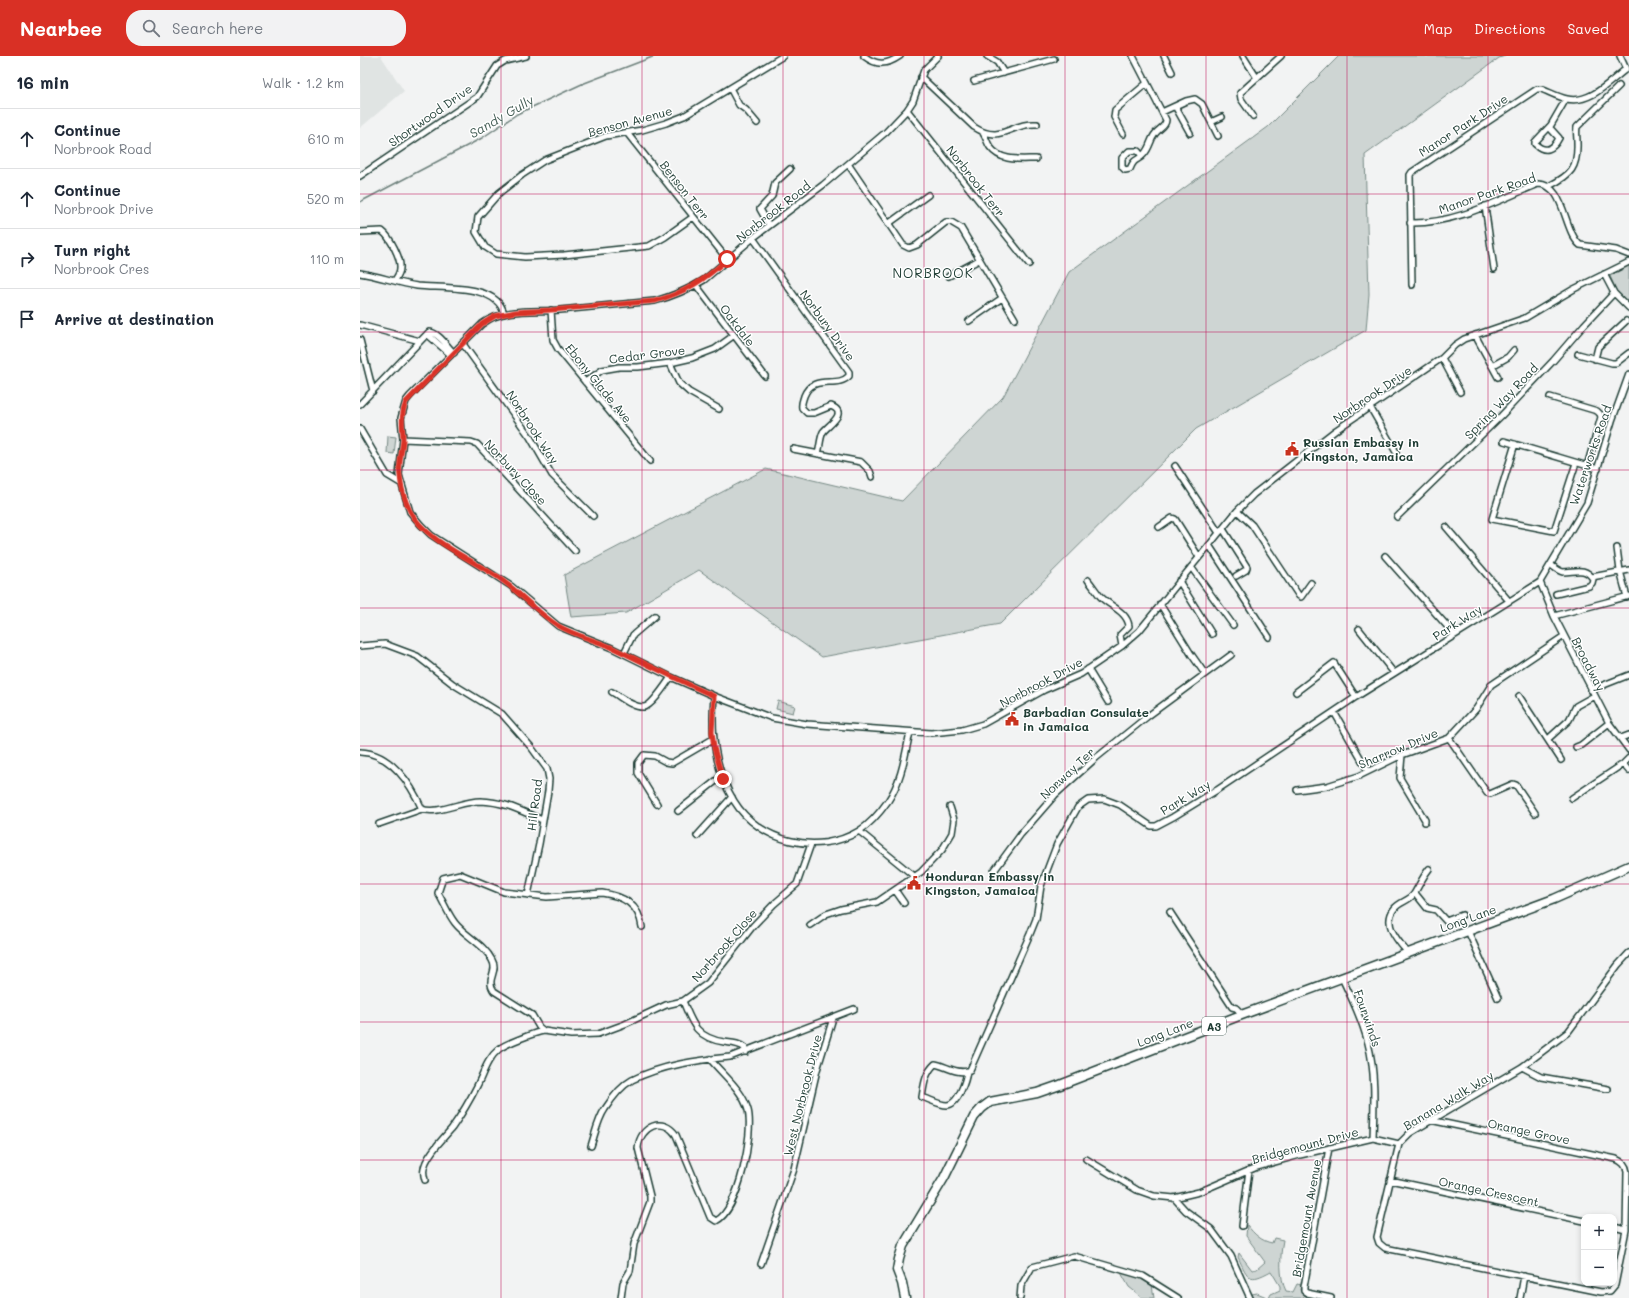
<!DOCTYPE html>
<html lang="en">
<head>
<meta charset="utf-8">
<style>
	:root { --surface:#fff; --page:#f2f2f3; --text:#1f2937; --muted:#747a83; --line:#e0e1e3; --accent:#d93025 }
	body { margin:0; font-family:Mali,sans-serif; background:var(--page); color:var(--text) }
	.controls { position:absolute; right:12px; bottom:12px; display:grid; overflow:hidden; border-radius:8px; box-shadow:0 2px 6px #0003 }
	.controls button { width:36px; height:36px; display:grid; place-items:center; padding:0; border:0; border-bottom:1px solid var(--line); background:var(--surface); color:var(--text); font:20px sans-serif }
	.stop { position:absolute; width:12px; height:12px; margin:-9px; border:3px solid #d93025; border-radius:50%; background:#fff }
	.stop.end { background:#d93025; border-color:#fff; box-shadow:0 1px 4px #0008 }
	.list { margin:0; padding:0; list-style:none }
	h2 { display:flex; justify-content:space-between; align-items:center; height:52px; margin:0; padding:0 16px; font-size:17px }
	h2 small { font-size:13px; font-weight:400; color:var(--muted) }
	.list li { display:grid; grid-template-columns:26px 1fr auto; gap:12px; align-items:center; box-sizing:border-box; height:60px; padding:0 16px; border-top:1px solid var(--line) }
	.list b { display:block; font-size:15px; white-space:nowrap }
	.list p { margin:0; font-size:13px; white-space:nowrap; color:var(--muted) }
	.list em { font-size:13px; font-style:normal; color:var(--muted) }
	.icon { flex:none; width:22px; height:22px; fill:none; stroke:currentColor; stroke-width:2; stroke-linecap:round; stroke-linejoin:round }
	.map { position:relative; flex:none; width:1269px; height:1242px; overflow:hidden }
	header { display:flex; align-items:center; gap:24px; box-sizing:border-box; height:56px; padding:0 20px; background:var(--accent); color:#fff }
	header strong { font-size:19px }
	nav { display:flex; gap:22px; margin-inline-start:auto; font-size:14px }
	.search { width:280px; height:36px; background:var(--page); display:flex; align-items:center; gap:10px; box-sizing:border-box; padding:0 14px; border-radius:16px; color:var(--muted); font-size:15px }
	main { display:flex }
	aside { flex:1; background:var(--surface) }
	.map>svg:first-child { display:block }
	.built { fill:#e0e4e3 }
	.green { fill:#ced5d3; stroke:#768984 }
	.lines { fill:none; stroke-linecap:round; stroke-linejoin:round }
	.stream { stroke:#6d807b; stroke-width:1.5 }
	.street-casing { stroke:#1f3d34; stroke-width:8 }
	.primary-casing { stroke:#1f3d34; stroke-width:11 }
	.street { stroke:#fff; stroke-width:5 }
	.primary { stroke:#fff; stroke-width:8 }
	.route { stroke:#d93025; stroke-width:5 }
	.grid { fill:none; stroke:#c2185b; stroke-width:1; stroke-opacity:0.55 }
	.labels { text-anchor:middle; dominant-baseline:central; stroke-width:3; stroke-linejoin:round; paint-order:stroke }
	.shield { fill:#fff; stroke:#627771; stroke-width:1 }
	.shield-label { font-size:11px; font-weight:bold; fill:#1f3d34 }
	.street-label { font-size:12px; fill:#1f3d34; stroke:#fff }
	.poi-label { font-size:12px; font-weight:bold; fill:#1f3d34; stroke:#fff; text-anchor:start }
	.water-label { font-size:13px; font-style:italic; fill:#465f57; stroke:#fff }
	.neighbourhood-label { font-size:13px; letter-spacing:1px; fill:#1f3d34; stroke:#fff }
</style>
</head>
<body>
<header>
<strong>Nearbee</strong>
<div class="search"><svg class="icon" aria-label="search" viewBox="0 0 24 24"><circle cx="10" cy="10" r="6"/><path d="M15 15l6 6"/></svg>Search here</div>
<nav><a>Map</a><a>Directions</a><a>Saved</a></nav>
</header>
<main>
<aside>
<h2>16 min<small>Walk · 1.2 km</small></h2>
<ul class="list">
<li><svg class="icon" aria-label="ahead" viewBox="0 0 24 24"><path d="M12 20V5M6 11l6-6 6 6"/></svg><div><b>Continue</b><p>Norbrook Road</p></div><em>610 m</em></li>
<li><svg class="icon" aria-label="ahead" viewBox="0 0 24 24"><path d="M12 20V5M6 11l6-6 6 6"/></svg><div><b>Continue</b><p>Norbrook Drive</p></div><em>520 m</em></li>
<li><svg class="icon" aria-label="right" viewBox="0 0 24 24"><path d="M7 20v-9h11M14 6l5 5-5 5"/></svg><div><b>Turn right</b><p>Norbrook Cres</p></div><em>110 m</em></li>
<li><svg class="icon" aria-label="arrive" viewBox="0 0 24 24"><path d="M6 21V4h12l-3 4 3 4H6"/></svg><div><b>Arrive at destination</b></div></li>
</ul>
</aside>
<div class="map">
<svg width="1269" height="1242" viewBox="0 0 1269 1242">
	<rect width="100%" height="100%" fill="#f2f3f3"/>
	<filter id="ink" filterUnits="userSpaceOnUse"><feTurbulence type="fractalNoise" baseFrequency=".025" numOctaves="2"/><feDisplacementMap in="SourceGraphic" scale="8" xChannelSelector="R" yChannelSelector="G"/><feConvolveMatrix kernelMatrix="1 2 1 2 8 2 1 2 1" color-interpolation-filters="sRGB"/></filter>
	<g filter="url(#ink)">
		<path class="built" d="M 0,0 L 21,0 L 44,35 L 0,72 Z"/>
		<path class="green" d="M 979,0 L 1145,0 L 1139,2 L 1005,99 L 1009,238 L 1006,274 L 836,373 L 640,568 L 462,601 L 339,514 L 266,557 L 211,561 L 204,519 L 406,413 L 542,445 L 643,341 L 709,216 L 908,71 Z
			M 1269,210 L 1269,248 L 1257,236 L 1250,220 Z
			M 28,380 L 36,381 L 34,398 L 27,397 Z
			M 418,645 L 435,650 L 433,657 L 416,653 Z
			M 887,1169 C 894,1178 901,1185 912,1187 L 914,1182 L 923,1184 C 920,1200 919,1221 926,1235 L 933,1236 L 937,1228 L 941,1229 L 940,1234 L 944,1240 L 943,1242 L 893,1242 L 892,1238 L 897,1237 L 909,1242 L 911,1238 L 920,1234 L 920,1230 L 911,1215 C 889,1227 888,1223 878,1201 L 879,1197 L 892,1214 L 897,1213 L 905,1206 L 886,1180 Z
			M 760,1215 L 779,1220 L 792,1229 L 794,1242 L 781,1242 L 778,1238 L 769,1231 Z"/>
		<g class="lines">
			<path class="stream" d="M 0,146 L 122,82 L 157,58 L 222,28 L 295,0"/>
			<g class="street-casing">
				<path id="street" d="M 504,0 C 517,10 527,9 540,0
					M 578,0 L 564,14 L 553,45 L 547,54 L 526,76 L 463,129 L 393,182 L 344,224 C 328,234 313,240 295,245 C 263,248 231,251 200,254 C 174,256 144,251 122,268 L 50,340 L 46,345 L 41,362 L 43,383 L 39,419 L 50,456 L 61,469 L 71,479 L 151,530 L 198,570 L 252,592 L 311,621 L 354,640 L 412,662 L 447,668 L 571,677 L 602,674 L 623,668 L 684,634 L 721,618 L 762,590 L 779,575 L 877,455 L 894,438 L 976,374 L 1082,302 L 1095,289 L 1104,283 L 1165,262 L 1214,233 L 1269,206
					M 627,0 L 637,6 L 644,17
					M 773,0 L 806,64 C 806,71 798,73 795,78 C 790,84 790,92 784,98 C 777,106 775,101 770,113 L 765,114 L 762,111 L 762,102 L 769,95 L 778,95 L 782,100
					M 804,0 L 812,16
					M 883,0 L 897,22
					M 1260,0 L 1266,13
					M 561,21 L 614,71 C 642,89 651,66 677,68
					M 614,25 L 694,3
					M 370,32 L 379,49 L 386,54 L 397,67
					M 815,50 L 830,77
					M 547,54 L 669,208
					M 802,56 L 826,45 L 835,43 L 842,48 L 858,80
					M 893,60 L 881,43 L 880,37 L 921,0
					M 851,66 L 862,61
					M 1189,71 L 1199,82 C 1193,94 1185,97 1175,88 L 1175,86 L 1191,69 L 1206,43
					M 267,77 L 367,203
					M 623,77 C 626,81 627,87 630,91 C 641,106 660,103 676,103
					M 763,78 L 754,61 L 755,54 L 787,27
					M 488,108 L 543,189 L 549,192 L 557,189 L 586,166 L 591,166 L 601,172 L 655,263
					M 0,120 L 117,41 L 137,10 L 145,5 L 166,0
					M 1189,130 C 1211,119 1218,112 1217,86 C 1217,81 1216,76 1217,71 L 1259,30
					M 1125,150 L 1134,213
					M 333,161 L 305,181 L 289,190 L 204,199 L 165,201 L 136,198 L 125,191 L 116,176 L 118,161 L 139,137 L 162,119 L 185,104 L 246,80 L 282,74 L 306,67 L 324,60 L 423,0
					M 1050,167 C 1095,168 1137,145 1178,128 C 1205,128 1203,174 1220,189 L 1256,194 L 1269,199
					M 528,168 L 568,139
					M 409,169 L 400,153 L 412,140 L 415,127 L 430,113
					M 0,176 L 22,175 C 30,181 41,202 40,212 C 40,217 37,221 35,224
					M 393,182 L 489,316 L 489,320 C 477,333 453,317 444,340 C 443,344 441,347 442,352 L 447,357 L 454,357 L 471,350 C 489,357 468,369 463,376 C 460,382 460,391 458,398
					M 0,217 C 19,220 38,227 57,230 C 81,233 138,227 144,258
					M 1244,218 L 1254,237 L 1269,252
					M 589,220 L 619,204
					M 336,229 L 405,320
					M 1052,229 L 1050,119 L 1052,116 L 1177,33 L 1181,33 C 1189,36 1198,41 1207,43 C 1230,48 1249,26 1266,13
					M 191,254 L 193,284 L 198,293 L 290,405
					M 609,265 L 642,242
					M 0,269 L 60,285
					M 67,278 L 91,299
					M 1115,279 L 1138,321
					M 0,284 L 13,335
					M 103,288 L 170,381 L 192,419 L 233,460
					M 1218,298 L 1252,307 L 1256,307 L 1269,297
					M 1082,302 L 1100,336
					M 1235,303 L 1238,291 L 1266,265
					M 310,307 L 319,327 L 329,336 L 359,353
					M 1132,310 L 1148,301 L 1154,294
					M 225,326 L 242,314 L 259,311 L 278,311 L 310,307 L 332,302 L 355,293 L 373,280
					M 1190,341 L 1237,355 L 1240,358 L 1241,361 L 1227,410
					M 0,348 L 69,276 C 78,276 87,290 94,297
					M 1010,351 L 1036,396
					M 0,373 L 27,419 L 42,428
					M 43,383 L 111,386 L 117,388 L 215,495
					M 1144,385 L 1238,413
					M 1155,388 L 1132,463 L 1194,475 L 1216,407
					M 433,393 L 501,406 L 510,415 L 512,421
					M 815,410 L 859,477
					M 877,455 L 892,469 L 939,540 L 941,541 L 951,527
					M 1037,461 L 1141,360 L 1193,305 L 1224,269 L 1254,237
					M 799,471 L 812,462 L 815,463 L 839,501
					M 1086,471 L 1149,545
					M 863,473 L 887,511 L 886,514 L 876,520
					M 849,489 L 909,581
					M 1257,492 L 1260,515 L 1267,541
					M 1025,500 L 1095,579
					M 1191,509 C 1194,511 1198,515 1203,516 C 1215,516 1225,510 1233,523 L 1232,527 L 1229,530 L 1196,538
					M 831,511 L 873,569
					M 1232,521 L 1269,514
					M 728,524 C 732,529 736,535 740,540 C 749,550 767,555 769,570 L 760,579 L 762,590
					M 819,525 L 852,578
					M 1180,526 L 1194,560 L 1249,667 L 1269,694
					M 800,548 L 831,598 L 845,618
					M 1194,560 L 1269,540
					M 999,573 L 1034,617
					M 0,590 L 25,588 L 57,600 L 93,628 L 142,658 L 171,691 L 187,713 L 189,723 L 188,735 L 179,788 L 168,839
					M 264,597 L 273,579 L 295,560
					M 728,613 L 748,646
					M 1231,634 L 1269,619
					M 252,636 C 261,641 273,652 284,651 C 292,650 306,628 311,621
					M 936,636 L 974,607 L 996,641
					M 354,640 C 351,677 354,712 374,745 C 399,786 458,800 499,775 C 510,768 521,755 528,745 C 542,724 545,699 550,676
					M 1159,640 L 1201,704
					M 974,656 L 1008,715
					M 1089,682 L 1127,737 L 1130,738 L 1153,728 L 1156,729 L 1175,757
					M 1261,682 L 1269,679
					M 1188,683 L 1209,664 L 1216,650 L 1234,640
					M 1216,691 L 1221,689 L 1249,667
					M 0,696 C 31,697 51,728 62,753 C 77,759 102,745 120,745 C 146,746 159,754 182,764
					M 1042,699 L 1040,722 L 1065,764 L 1065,766
					M 1263,708 L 1269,715
					M 937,734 L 967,730 L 999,720 L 1042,699 L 1089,682 L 1116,653 L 1131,629 L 1204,580
					M 1212,742 L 1263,708 L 1269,702
					M 297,748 L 278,717 L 278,707 L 284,699 L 295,700 L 306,706 L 312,707 L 353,683
					M 318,755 L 362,720
					M 19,768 L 62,753
					M 499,775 L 554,820
					M 337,780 L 372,741
					M 634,815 L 661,778 L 695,739 L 736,702 L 788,660 L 871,599
					M 535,834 L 544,847
					M 1055,837 L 1067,852 L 1076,854 L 1086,865 L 1102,859
					M 810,856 L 872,951 L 876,952 L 883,959
					M 450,869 L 466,858 L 481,853 L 517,846 L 561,816 L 582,794 L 592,777 L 594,764 L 590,751
					M 282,871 C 279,848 263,840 242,837 L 187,841 L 144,836 L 100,818 L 83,822 L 78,837 C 84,847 88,858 95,867 C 105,880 124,888 132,904 C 139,916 125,923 134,935 L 172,959 L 179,971 L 184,975 L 211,979 L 238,978 L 265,968 L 306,949 L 323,945 L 348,927 L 393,870 L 414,848 L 437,828 L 451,788
					M 1108,875 L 1138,942
					M 1048,897 C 1039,886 1022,869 1034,853 C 1039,846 1049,845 1054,838 C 1059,830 1062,822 1069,813
					M 982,922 C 992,943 1002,964 1008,987 C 1016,1018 1014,1050 1013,1082
					M 323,945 C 332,968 337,982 364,986 C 372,987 379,987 385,992 L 386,996
					M 1162,1011 L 1181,1021 L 1248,1033
					M 607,1015 C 596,1018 586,1010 575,1008 C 565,1017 564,1029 562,1041 C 569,1043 579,1049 587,1049 C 598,1049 606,1024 607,1015 L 610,1014 L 670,878 L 676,863 L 681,830 L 697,788 L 718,751 L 728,744 L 744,743 L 760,749 L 791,770 L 796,770 L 813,761 L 857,734 L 996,641 L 1180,526 L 1227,447 L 1252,365 L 1269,318
					M 1070,1064 L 1256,1103 C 1263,1106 1266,1109 1267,1116 L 1266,1174 L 1255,1229 L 1250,1235 L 1241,1236 L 1025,1192 L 1019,1187 L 1017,1181 L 1039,1088 L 1050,1077 L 1060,1071 L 1162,1011 L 1208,976 L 1258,909 L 1269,897
					M 231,1090 C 235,1078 238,1063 245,1053 C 252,1042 261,1030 272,1024 C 302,1009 338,1004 370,1001 L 494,953
					M 969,1092 L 944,1231 L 944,1235 L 947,1237 L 971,1242
					M 726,1103 L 777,1134 L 794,1140 L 814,1142 L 839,1136 L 897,1111 L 940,1099 L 1013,1082 L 1039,1088
					M 65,1124 C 63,1117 63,1113 66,1106 C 72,1093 83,1083 92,1072 C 101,1059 110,1044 117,1030 C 124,1016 127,1003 139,993 C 145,988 176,976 184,975
					M 1030,1124 L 1224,1165
					M 814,1142 L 826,1155 L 851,1173 L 871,1200 L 890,1242
					M 882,1170 L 889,1114
					M 1254,1171 L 1266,1174
					M 401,1208 L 434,1113 L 457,1014 L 473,962
					M 261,1242 L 263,1227 L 270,1215 L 274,1188 L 290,1146 L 290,1140 L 278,1092 C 280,1070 303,1060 316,1079 L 350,1161 L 356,1165 C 379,1154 394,1077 388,1054 C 382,1033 363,1019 350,1003
					M 660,1242 L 661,1230 L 672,1211 L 714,1200 L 783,1220 L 818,1242
					M 1160,1242 L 1164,1220"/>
			</g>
			<g class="primary-casing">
				<path id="primary" d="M 545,1242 L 542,1227 L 537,1214 L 539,1203 L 543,1190 L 584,1122 L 614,1061 L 622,1052 L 630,1046 L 677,1037 L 700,1029 L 876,961 L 1194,843 L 1269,810"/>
			</g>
			<use href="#street" class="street"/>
			<use href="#primary" class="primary"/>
		</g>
	</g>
	<g class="lines" filter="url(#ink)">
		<path class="route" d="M 363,723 L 354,692 L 352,676 L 354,640 C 320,625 287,608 253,592 C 235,584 213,579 197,569 C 175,555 158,534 136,520 C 109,502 65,484 50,455 C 45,445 41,431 40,420 C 38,409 42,396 43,384 C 43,369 40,361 46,346 L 122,268 L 135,260 L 156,256 L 191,254 L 295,245 C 324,237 345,224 367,203"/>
	</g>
	<path class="grid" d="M 141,0 L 141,1242M 282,0 L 282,1242M 423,0 L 423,1242M 564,0 L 564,1242M 705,0 L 705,1242M 846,0 L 846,1242M 987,0 L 987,1242M 1128,0 L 1128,1242M 0,138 L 1269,138M 0,276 L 1269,276M 0,414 L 1269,414M 0,552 L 1269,552M 0,690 L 1269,690M 0,828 L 1269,828M 0,966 L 1269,966M 0,1104 L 1269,1104"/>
	<defs>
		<g id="civic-bare" transform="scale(1.08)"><path d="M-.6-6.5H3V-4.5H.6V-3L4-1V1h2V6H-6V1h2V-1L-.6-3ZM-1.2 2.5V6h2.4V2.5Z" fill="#c8321e" stroke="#fff" stroke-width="2.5" paint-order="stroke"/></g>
	</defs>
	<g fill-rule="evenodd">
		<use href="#civic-bare" x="932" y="393"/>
		<use href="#civic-bare" x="652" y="663"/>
		<use href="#civic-bare" x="554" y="827"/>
	</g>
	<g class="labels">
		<rect class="shield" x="842" y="961" width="24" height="18" rx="3"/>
		<g class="shield-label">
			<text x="854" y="970">A3</text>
		</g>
		<g class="street-label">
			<text transform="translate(70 59) rotate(-35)">Shortwood Drive</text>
			<text transform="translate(270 65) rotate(-15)">Benson Avenue</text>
			<text transform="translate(1103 69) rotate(-33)">Manor Park Drive</text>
			<text transform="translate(616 125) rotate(52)">Norbrook Terr</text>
			<text transform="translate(325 134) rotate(52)">Benson Terr</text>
			<text transform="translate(1127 137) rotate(-19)">Manor Park Road</text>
			<text transform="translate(413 155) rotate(-38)">Norbrook Road</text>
			<text transform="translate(378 269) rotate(53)">Oakdale</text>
			<text transform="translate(468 269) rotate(54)">Norbury Drive</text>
			<text transform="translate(287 298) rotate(-7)">Cedar Grove</text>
			<text transform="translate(239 327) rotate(51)">Ebony Glade Ave</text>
			<text transform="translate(1012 338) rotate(-34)">Norbrook Drive</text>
			<text transform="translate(1141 345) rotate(-46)">Spring Way Road</text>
			<text transform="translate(173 371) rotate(57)">Norbrook Way</text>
			<text transform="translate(1230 399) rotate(-71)">Waterworks Road</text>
			<text transform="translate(156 416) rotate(47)">Norbury Close</text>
			<text transform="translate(1097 566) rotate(-32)">Park Way</text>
			<text transform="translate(1229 608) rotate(63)">Broadway</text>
			<text transform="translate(681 626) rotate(-28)">Norbrook Drive</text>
			<text transform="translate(1038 692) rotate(-23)">Sharrow Drive</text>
			<text transform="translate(707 717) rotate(-43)">Norway Ter</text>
			<text transform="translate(825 741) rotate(-31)">Park Way</text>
			<text transform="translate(174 749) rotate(-83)">Hill Road</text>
			<text transform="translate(1108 862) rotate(-20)">Long Lane</text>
			<text transform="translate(364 889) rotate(-49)">Norbrook Close</text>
			<text transform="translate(1008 962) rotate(71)">Fourwinds</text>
			<text transform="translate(805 976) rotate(-21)">Long Lane</text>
			<text transform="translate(442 1039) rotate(-76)">West Norbrook Drive</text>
			<text transform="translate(1088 1044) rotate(-31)">Banana Walk Way</text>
			<text transform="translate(1169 1075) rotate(12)">Orange Grove</text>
			<text transform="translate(945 1089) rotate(-15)">Bridgemount Drive</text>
			<text transform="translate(1129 1135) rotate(12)">Orange Crescent</text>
			<text transform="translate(946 1162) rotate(-80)">Bridgemount Avenue</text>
		</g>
		<g class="poi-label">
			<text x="943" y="386">Russian Embassy in<tspan x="943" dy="14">Kingston, Jamaica</tspan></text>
			<text x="663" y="656">Barbadian Consulate<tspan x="663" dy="14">in Jamaica</tspan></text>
			<text x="565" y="820">Honduran Embassy in<tspan x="565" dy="14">Kingston, Jamaica</tspan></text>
		</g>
		<g class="water-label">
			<text transform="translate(141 60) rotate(-30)">Sandy Gully</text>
		</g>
		<g class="neighbourhood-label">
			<text x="573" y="216">NORBROOK</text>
		</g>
	</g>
</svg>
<div class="controls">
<button>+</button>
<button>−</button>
</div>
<div class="stop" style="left:367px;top:203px"></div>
<div class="stop end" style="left:363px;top:723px"></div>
</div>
</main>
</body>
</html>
